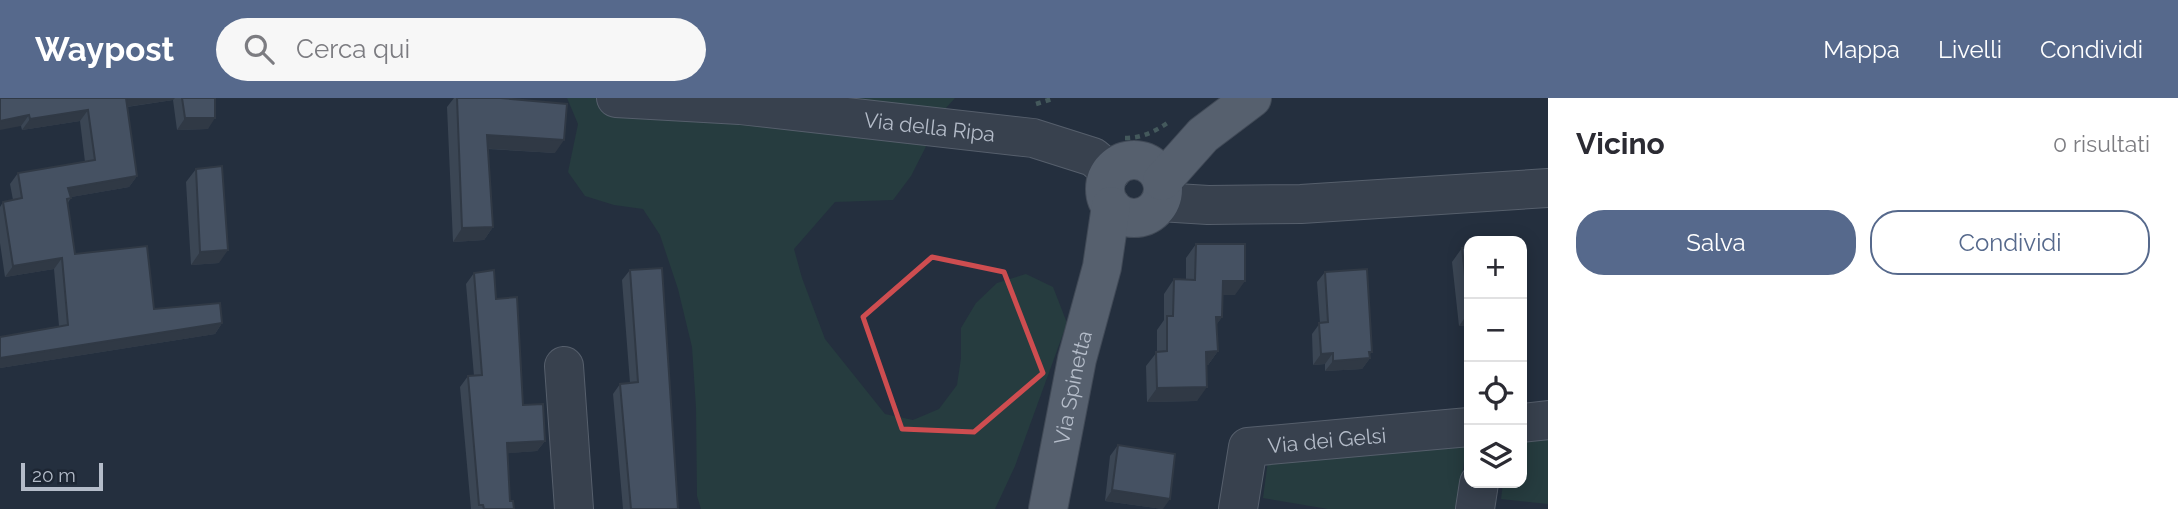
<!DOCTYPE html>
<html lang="it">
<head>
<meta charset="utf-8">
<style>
	:root { --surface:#fff; --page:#f7f7f7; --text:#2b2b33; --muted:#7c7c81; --line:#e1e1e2; --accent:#56698c }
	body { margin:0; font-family:Raleway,sans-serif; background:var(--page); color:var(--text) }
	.controls { position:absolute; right:21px; bottom:21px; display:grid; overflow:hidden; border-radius:14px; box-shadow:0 4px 18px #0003 }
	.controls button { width:63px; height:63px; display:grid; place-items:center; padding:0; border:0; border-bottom:2px solid var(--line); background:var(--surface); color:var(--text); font:35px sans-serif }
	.scale { position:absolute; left:21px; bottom:18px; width:82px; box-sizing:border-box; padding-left:7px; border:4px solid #b4bcc9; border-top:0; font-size:19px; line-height:24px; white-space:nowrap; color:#b4bcc9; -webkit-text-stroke:5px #1d2633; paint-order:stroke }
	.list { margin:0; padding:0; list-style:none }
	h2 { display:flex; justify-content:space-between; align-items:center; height:91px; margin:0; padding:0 28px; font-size:30px }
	h2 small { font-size:23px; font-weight:400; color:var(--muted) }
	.actions { display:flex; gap:14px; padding:21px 28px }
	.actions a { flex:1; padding:16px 0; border:2px solid var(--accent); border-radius:28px; text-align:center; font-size:24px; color:var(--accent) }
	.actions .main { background:var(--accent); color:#fff }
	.icon { flex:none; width:38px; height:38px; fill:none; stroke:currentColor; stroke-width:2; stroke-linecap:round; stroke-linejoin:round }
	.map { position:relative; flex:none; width:1548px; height:411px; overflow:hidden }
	header { display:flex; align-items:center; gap:42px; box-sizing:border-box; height:98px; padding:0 35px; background:var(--accent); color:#fff }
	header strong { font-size:33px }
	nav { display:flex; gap:38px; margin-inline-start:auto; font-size:24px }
	.search { width:490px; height:63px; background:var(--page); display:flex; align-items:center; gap:18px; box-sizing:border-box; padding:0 24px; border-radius:38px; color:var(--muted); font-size:26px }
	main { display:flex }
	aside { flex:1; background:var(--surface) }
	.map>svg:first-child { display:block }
	.green { fill:#263c3f }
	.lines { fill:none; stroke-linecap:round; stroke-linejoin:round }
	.minor-casing { stroke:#565f6c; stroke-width:40 }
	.major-casing { stroke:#414a57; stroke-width:40 }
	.path { stroke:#44595c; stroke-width:4.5; stroke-dasharray:5 5; stroke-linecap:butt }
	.minor { stroke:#38414e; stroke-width:38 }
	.major { stroke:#56606e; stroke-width:38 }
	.wall { fill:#3b4654 }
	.shaded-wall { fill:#303945 }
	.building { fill:#455162; stroke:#303945; stroke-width:2 }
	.marked { fill:none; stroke:#ce4d50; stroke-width:5; stroke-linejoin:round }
	.labels { text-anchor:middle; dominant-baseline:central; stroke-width:5; stroke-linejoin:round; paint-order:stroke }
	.street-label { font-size:21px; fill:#b4bcc9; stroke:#1d2633 }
</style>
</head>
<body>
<header>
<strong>Waypost</strong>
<div class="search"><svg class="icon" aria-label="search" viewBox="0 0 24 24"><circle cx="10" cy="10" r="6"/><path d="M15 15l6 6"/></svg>Cerca qui</div>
<nav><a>Mappa</a><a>Livelli</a><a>Condividi</a></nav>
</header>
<main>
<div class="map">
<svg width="1548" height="411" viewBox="0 0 1548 411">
	<rect width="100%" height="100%" fill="#242f3e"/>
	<path class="green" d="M 567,0 L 955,0 L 945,11 L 911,78 L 893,102 L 835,104 L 794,151 L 802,180 L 825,241 L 885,316 L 913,322 L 939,311 L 957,287 L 961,260 L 961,230 L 976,205 L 997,185 L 1026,176 L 1053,189 L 1067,225 L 1015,368 L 995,411 L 701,411 L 697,398 L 696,310 L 692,249 L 678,191 L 660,137 L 643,111 L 614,107 L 585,98 L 568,74 L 578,26 Z
		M 1548,340 L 1548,406 L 1501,401 L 1503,385 L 1522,385 L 1522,342 Z
		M 1467,344 L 1457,411 L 1328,411 L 1263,400 L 1268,363 Z"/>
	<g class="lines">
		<g class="minor-casing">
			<g id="minor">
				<path id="s1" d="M 616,0 L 740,7 L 1033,40 L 1093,59 L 1111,74"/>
				<path d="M 1160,104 L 1208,107 L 1301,106 L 1548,90"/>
				<path d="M 564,268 L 574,411"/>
				<path d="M 1522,325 L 1548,322"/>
				<path id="s2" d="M 1238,411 L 1248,349 L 1469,329"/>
				<path d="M 1475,411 L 1479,385"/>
			</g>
		</g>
		<g class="major-casing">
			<g id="major">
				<circle cx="1134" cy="91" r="29"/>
				<path d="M 1162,83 L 1203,37 L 1252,0"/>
				<path id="s3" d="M 1048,411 L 1077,261 L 1102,169 L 1111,108"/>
			</g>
		</g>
		<path class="path" d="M 1036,6 L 1055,0
			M 1125,40 C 1142,40 1154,34 1169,24"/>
		<use href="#minor" class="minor"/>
		<use href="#major" class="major"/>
	</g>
	<path class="wall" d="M 0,0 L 215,0 L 208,31 L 177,32 L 173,2 L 127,9 L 137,78 L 129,89 L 71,99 L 68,105 L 75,156 L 154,211 L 222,225 L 215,236 L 0,270 L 0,239 L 59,228 L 54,171 L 5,179 L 0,145 L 0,109 L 3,104 L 13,102 L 10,86 L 18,75 L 85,64 L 80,23 L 22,32 L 21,28 Z
		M 454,0 L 501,0 L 555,55 L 488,51 L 493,129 L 484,142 L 453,144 L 447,9 Z
		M 196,71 L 219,165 L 191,167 L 186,84 Z
		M 1196,146 L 1235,197 L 1223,197 L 1222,219 L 1216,227 L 1218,253 L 1208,267 L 1206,267 L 1197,303 L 1147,304 L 1146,268 L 1157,254 L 1157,232 L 1164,222 L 1164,196 L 1174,181 L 1186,182 L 1186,160 Z
		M 1462,150 L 1469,150 L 1469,227 L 1459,228 L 1452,164 Z
		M 630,172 L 678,411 L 623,411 L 613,296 L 620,286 L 630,285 L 622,182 Z
		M 1325,174 L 1370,256 L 1370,260 L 1362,271 L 1325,273 L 1325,266 L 1313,267 L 1312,236 L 1320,225 L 1317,184 Z
		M 474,175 L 496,201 L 523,307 L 545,343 L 537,353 L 507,355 L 510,403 L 514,411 L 471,411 L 460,289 L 468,278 L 474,278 L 466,186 Z
		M 1118,347 L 1163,411 L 1105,403 L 1110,358 Z"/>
	<path class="shaded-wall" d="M 125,0 L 175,0 L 173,2 L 118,10 Z
		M 88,12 L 80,23 L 22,32 L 30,21 Z
		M 29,17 L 21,28 L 0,32 L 0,23 Z
		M 185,20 L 215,20 L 208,31 L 177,32 Z
		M 487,37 L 564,42 L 555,55 L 478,50 Z
		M 137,78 L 129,89 L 60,101 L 68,90 Z
		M 493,129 L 484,142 L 453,144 L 462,130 Z
		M 228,152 L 219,165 L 191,167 L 200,154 Z
		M 62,160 L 54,171 L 5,179 L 13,168 Z
		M 1223,183 L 1245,183 L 1235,197 L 1213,197 Z
		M 1469,214 L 1469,227 L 1459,228 Z
		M 1216,219 L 1222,219 L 1212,233 Z
		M 222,225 L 215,236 L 0,270 L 0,260 Z
		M 1218,253 L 1208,267 L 1196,268 L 1206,254 Z
		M 1372,254 L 1367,260 L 1370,260 L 1362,271 L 1325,273 L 1333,263 Z
		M 1333,255 L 1325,266 L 1313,267 L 1321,256 Z
		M 1207,289 L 1197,303 L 1147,304 L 1157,290 Z
		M 545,343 L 537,353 L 499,356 L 507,345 Z
		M 1112,392 L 1170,401 L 1163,411 L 1105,403 Z"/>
	<path class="building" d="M 0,0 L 126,0 L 137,78 L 68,90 L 71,100 L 67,101 L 75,156 L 147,148 L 154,211 L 220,205 L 222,225 L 0,260 L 0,239 L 68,227 L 62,160 L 13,168 L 3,104 L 22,100 L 18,75 L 95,62 L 88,12 L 30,21 L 29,17 L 0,23 Z
		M 182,0 L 215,0 L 215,20 L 185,20 Z
		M 457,0 L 501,0 L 567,6 L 564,42 L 487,37 L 493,129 L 462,130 Z
		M 222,68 L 228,152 L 200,154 L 196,71 Z
		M 1196,146 L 1245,146 L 1245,183 L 1223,183 L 1222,219 L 1216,219 L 1218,253 L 1206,254 L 1207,289 L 1157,290 L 1156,254 L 1167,253 L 1167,218 L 1173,218 L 1174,181 L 1195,182 Z
		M 1462,150 L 1469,150 L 1469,214 Z
		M 662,170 L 678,411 L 631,411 L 620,286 L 638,284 L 630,172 Z
		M 1367,171 L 1372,254 L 1369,254 L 1370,260 L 1333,263 L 1333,255 L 1321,256 L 1319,225 L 1328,224 L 1325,174 Z
		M 494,172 L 496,201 L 517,199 L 523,307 L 543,306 L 545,343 L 507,345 L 510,403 L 513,403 L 514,411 L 484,411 L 483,407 L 479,407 L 468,278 L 482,277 L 474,175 Z
		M 1522,178 L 1525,208 L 1522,208 Z
		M 1118,347 L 1175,356 L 1170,401 L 1112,392 Z"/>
	<path class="marked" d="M 932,159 L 1004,174 L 1043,275 L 974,334 L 902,331 L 863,219 Z"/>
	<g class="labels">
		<g class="street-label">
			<text stroke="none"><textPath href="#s1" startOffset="315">Via della Ripa</textPath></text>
			<text stroke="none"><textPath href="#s3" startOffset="124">Via Spinetta</textPath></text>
			<text stroke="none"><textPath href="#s2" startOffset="142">Via dei Gelsi</textPath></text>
		</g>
	</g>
</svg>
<div class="controls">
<button>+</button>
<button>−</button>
<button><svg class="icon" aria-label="locate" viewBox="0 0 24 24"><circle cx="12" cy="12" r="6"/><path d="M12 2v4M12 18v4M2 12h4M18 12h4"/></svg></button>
<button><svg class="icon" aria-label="layers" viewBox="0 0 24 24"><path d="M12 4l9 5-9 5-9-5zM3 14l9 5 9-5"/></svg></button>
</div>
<div class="scale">20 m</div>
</div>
<aside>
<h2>Vicino<small>0 risultati</small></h2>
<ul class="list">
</ul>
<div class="actions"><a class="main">Salva</a><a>Condividi</a></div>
</aside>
</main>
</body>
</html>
